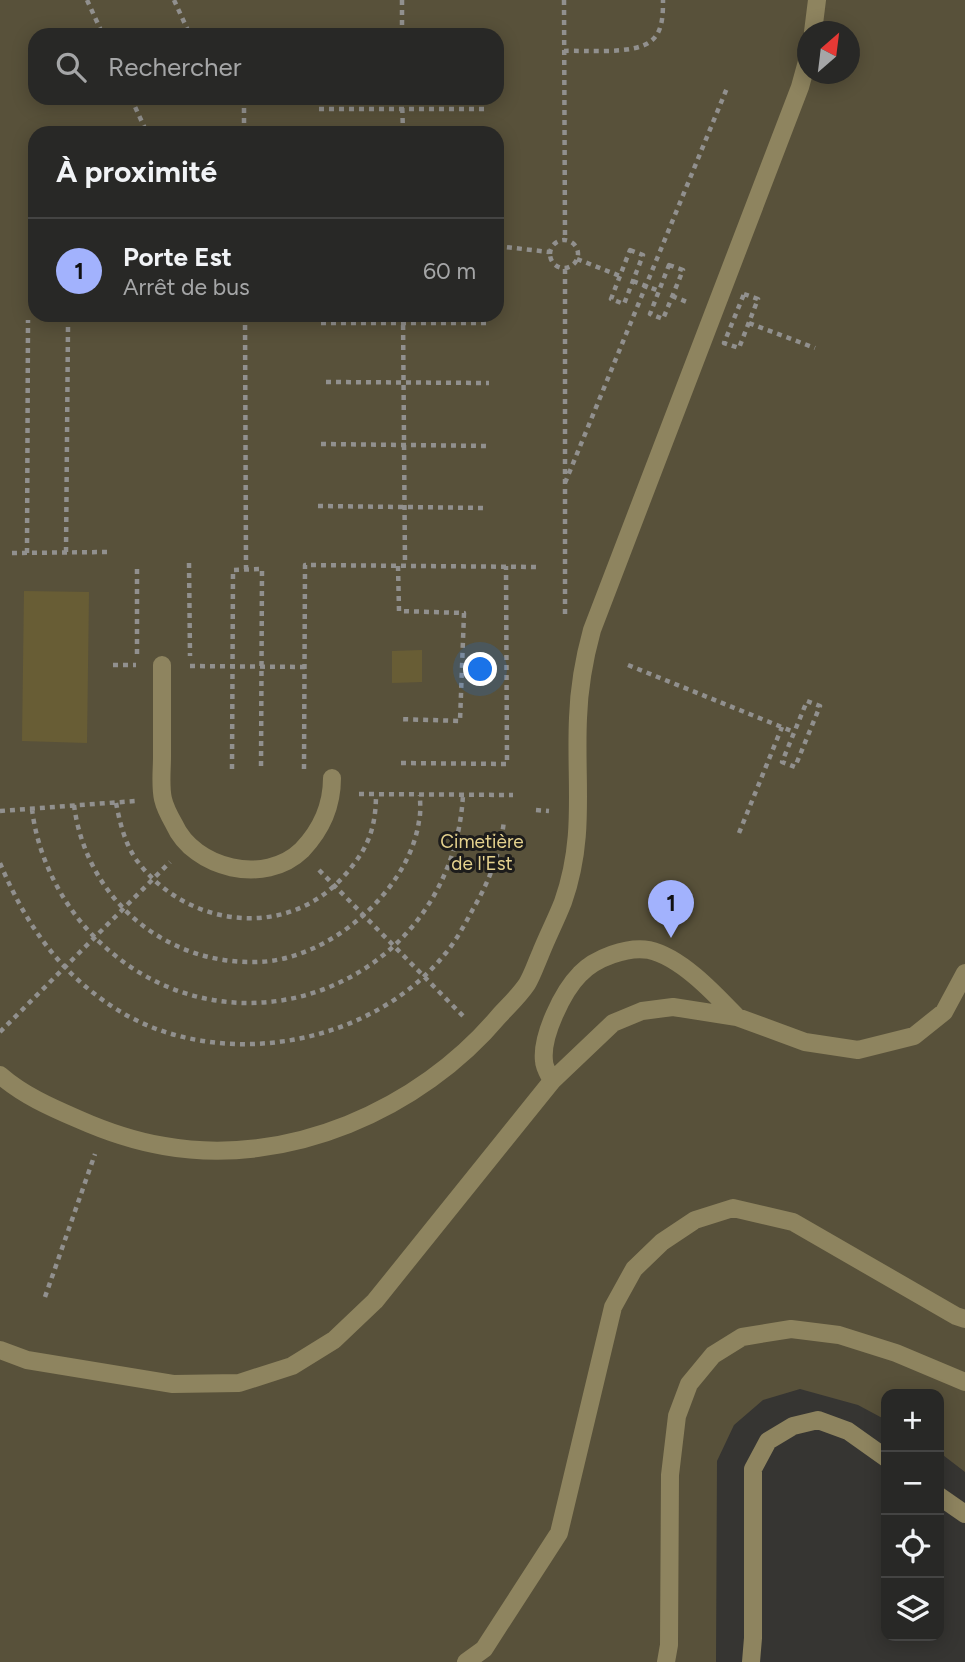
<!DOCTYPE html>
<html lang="fr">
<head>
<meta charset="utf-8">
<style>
	:root { --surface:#282826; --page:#343432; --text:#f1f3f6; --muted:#a5a6a7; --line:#444443; --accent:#a2b2fd }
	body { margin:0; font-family:Figtree,sans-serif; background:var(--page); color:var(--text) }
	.controls { position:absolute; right:21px; bottom:21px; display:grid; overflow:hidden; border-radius:14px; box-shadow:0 4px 18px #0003 }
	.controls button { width:63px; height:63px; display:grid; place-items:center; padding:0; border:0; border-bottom:2px solid var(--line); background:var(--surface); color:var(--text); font:35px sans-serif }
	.compass { position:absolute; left:797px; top:21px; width:63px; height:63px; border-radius:50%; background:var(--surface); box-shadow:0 4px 18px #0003; rotate:28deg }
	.you { position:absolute; left:481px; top:670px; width:24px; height:24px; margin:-18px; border:5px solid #fff; border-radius:50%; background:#1a73e8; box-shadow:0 0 0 10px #1a73e833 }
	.badge { display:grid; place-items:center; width:46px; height:46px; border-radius:50%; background:var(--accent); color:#111; font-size:23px; font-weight:700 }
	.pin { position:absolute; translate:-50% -58px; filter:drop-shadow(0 2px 4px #0008) }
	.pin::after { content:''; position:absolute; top:37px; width:24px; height:21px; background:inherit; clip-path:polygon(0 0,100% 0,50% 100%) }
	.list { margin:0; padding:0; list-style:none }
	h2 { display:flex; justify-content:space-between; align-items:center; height:91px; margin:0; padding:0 28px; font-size:30px }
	h2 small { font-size:23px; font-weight:400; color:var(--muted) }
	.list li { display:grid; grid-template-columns:46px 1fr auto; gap:21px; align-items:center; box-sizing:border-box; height:105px; padding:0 28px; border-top:2px solid var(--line) }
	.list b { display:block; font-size:26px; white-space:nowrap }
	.list p { margin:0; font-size:23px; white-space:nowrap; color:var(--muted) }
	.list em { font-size:23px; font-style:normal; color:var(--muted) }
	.icon { flex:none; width:38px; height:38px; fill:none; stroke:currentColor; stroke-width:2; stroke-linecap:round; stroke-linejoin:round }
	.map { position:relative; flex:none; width:965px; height:1662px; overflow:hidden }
	.search { position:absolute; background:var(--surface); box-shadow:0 4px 18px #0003; left:28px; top:28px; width:476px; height:77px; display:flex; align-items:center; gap:18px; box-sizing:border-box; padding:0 24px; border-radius:21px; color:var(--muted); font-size:26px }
	.panel { position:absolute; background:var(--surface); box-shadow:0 4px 18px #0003; left:28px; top:126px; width:476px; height:196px; border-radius:21px }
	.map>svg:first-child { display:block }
	.green { fill:#58513a; fill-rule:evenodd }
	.building { fill:#685d35 }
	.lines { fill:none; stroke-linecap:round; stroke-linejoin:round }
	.path { stroke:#91908e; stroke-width:4.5; stroke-dasharray:5 5; stroke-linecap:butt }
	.minor { stroke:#8e845f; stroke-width:18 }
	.labels { text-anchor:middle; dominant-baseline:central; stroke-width:6; stroke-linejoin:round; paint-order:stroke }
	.park-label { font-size:19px; fill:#e5d28e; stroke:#1d1c1b }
</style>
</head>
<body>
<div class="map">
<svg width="965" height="1662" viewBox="0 0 965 1662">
	<rect width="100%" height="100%" fill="#363532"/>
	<path class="green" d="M 0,0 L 965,0 L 965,1472 L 939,1452 L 939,1394 L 886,1394 L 886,1420 L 858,1405 L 800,1389 L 763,1400 L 734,1425 L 717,1461 L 716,1662 L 0,1662 ZM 808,32 L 850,32 L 850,74 L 808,74 ZM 35,35 L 497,35 L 497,98 L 35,98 ZM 35,133 L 497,133 L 497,315 L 35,315 Z"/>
	<path class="building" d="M 24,591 L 89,592 L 87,743 L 22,741 Z
		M 422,650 L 422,682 L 392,683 L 392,651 Z"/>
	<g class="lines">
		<path class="path" d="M 87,0 L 103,35
			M 174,0 L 190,35
			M 564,0 L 565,240
			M 402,35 L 402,0
			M 564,51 C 585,50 635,55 651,41 C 663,32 663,14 663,0
			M 131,98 L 147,133
			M 244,98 L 244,133
			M 402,98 L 403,133
			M 319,109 L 484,109
			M550 254a14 14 0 1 1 28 0a14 14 0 1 1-28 0Z
			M 497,246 L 549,252
			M 630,250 L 643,255 L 624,304 L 611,299 Z
			M 577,259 L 620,276
			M 669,265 L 683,270 L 663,319 L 650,314 Z
			M 565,269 L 565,614
			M 633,281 L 659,291
			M 744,294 L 758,299 L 739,348 L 724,343 Z
			M 672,296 L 687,302
			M 245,315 L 246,569
			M 403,315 L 405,565
			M 321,323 L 488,323
			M 749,323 L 815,348
			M 326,382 L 489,383
			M 321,444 L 490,446
			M 565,483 L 727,88
			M 318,506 L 488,508
			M 66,552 L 68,326
			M 12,553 L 108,552
			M 27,553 L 28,320
			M 189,563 L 190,656
			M 398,566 L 399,611 L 464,613 L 460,721 L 399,719
			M 137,654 L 137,566
			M 113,665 L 136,665
			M 628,665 L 794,732
			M 190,666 L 305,667
			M 807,701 L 820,706 L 795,767 L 782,762 Z
			M 401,763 L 507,764 L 506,566
			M 232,769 L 233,570 L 262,569 L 261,770
			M 304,769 L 305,565 L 537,567
			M 359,794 L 513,795
			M 116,803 C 120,823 125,845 138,862 C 188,928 287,940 344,876 C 367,850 376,830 376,794
			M 74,805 C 86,898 164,965 258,962 C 329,960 409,891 419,821 C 421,813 420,803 420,795
			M 32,809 C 37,852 57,895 86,928 C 219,1076 452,991 463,795
			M 536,810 L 549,811
			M 0,811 L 135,801
			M 739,833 L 782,727
			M 0,863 C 27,928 64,979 126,1015 C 227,1071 372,1044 445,954 C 456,941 465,924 473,909 C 489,882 501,851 504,820
			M 319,870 L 463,1016
			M 0,1032 L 170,862
			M 45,1297 L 95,1154"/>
		<path class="minor" d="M 813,32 L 817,0
			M 162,665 C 162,696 162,726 162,757 C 162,770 160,786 163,799 C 165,808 170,817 174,824 C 194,869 265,886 302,850 C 321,830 332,805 332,778
			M 0,1075 C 23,1095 50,1107 78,1119 C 105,1131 134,1141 164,1146 C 287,1168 420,1110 499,1016 C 508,1006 519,996 527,984 C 532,976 536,964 540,955 C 547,937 556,920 563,902 C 586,837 575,783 578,718 C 579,687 584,659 592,630 L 800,87 L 808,58
			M 552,1081 C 549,1075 544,1067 544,1061 C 541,1036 563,991 580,974 C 595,958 628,946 649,950 C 681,957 715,994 737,1017
			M 0,1350 L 27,1360 L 173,1384 L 239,1383 L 292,1366 L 334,1340 L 375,1301 L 552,1081 L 613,1023 L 642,1011 L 673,1007 L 737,1017 L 805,1042 L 858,1050 L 914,1036 L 944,1012 L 965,973
			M 939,1496 L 965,1514
			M 466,1662 L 484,1649 L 559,1533 L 613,1307 L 634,1269 L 662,1242 L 695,1220 L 733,1208 L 793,1222 L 956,1316 L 965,1319
			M 666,1662 L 669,1645 L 670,1475 L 677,1416 L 689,1384 L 713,1355 L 742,1337 L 791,1329 L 839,1335 L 896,1353 L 965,1382
			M 751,1662 L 753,1638 L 753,1469 L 768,1441 L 793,1426 L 818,1420 L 848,1431 L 886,1458"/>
	</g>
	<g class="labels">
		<g class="park-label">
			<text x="482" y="841">Cimetière<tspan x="482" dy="22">de l'Est</tspan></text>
		</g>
	</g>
</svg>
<div class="controls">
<button>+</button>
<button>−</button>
<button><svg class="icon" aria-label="locate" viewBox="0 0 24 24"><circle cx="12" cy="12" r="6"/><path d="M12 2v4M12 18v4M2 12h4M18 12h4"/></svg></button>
<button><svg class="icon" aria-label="layers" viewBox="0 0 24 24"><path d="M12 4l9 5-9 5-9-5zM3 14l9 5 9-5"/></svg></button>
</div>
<svg class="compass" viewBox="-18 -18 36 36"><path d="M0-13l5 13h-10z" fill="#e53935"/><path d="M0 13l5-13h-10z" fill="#a5a6a7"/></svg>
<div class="you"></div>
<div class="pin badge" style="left:671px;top:938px">1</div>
<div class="search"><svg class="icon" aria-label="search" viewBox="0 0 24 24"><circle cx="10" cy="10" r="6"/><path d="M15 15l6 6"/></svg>Rechercher</div>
<section class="panel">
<h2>À proximité<small></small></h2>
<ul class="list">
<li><span class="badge">1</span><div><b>Porte Est</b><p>Arrêt de bus</p></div><em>60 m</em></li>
</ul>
</section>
</div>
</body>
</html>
